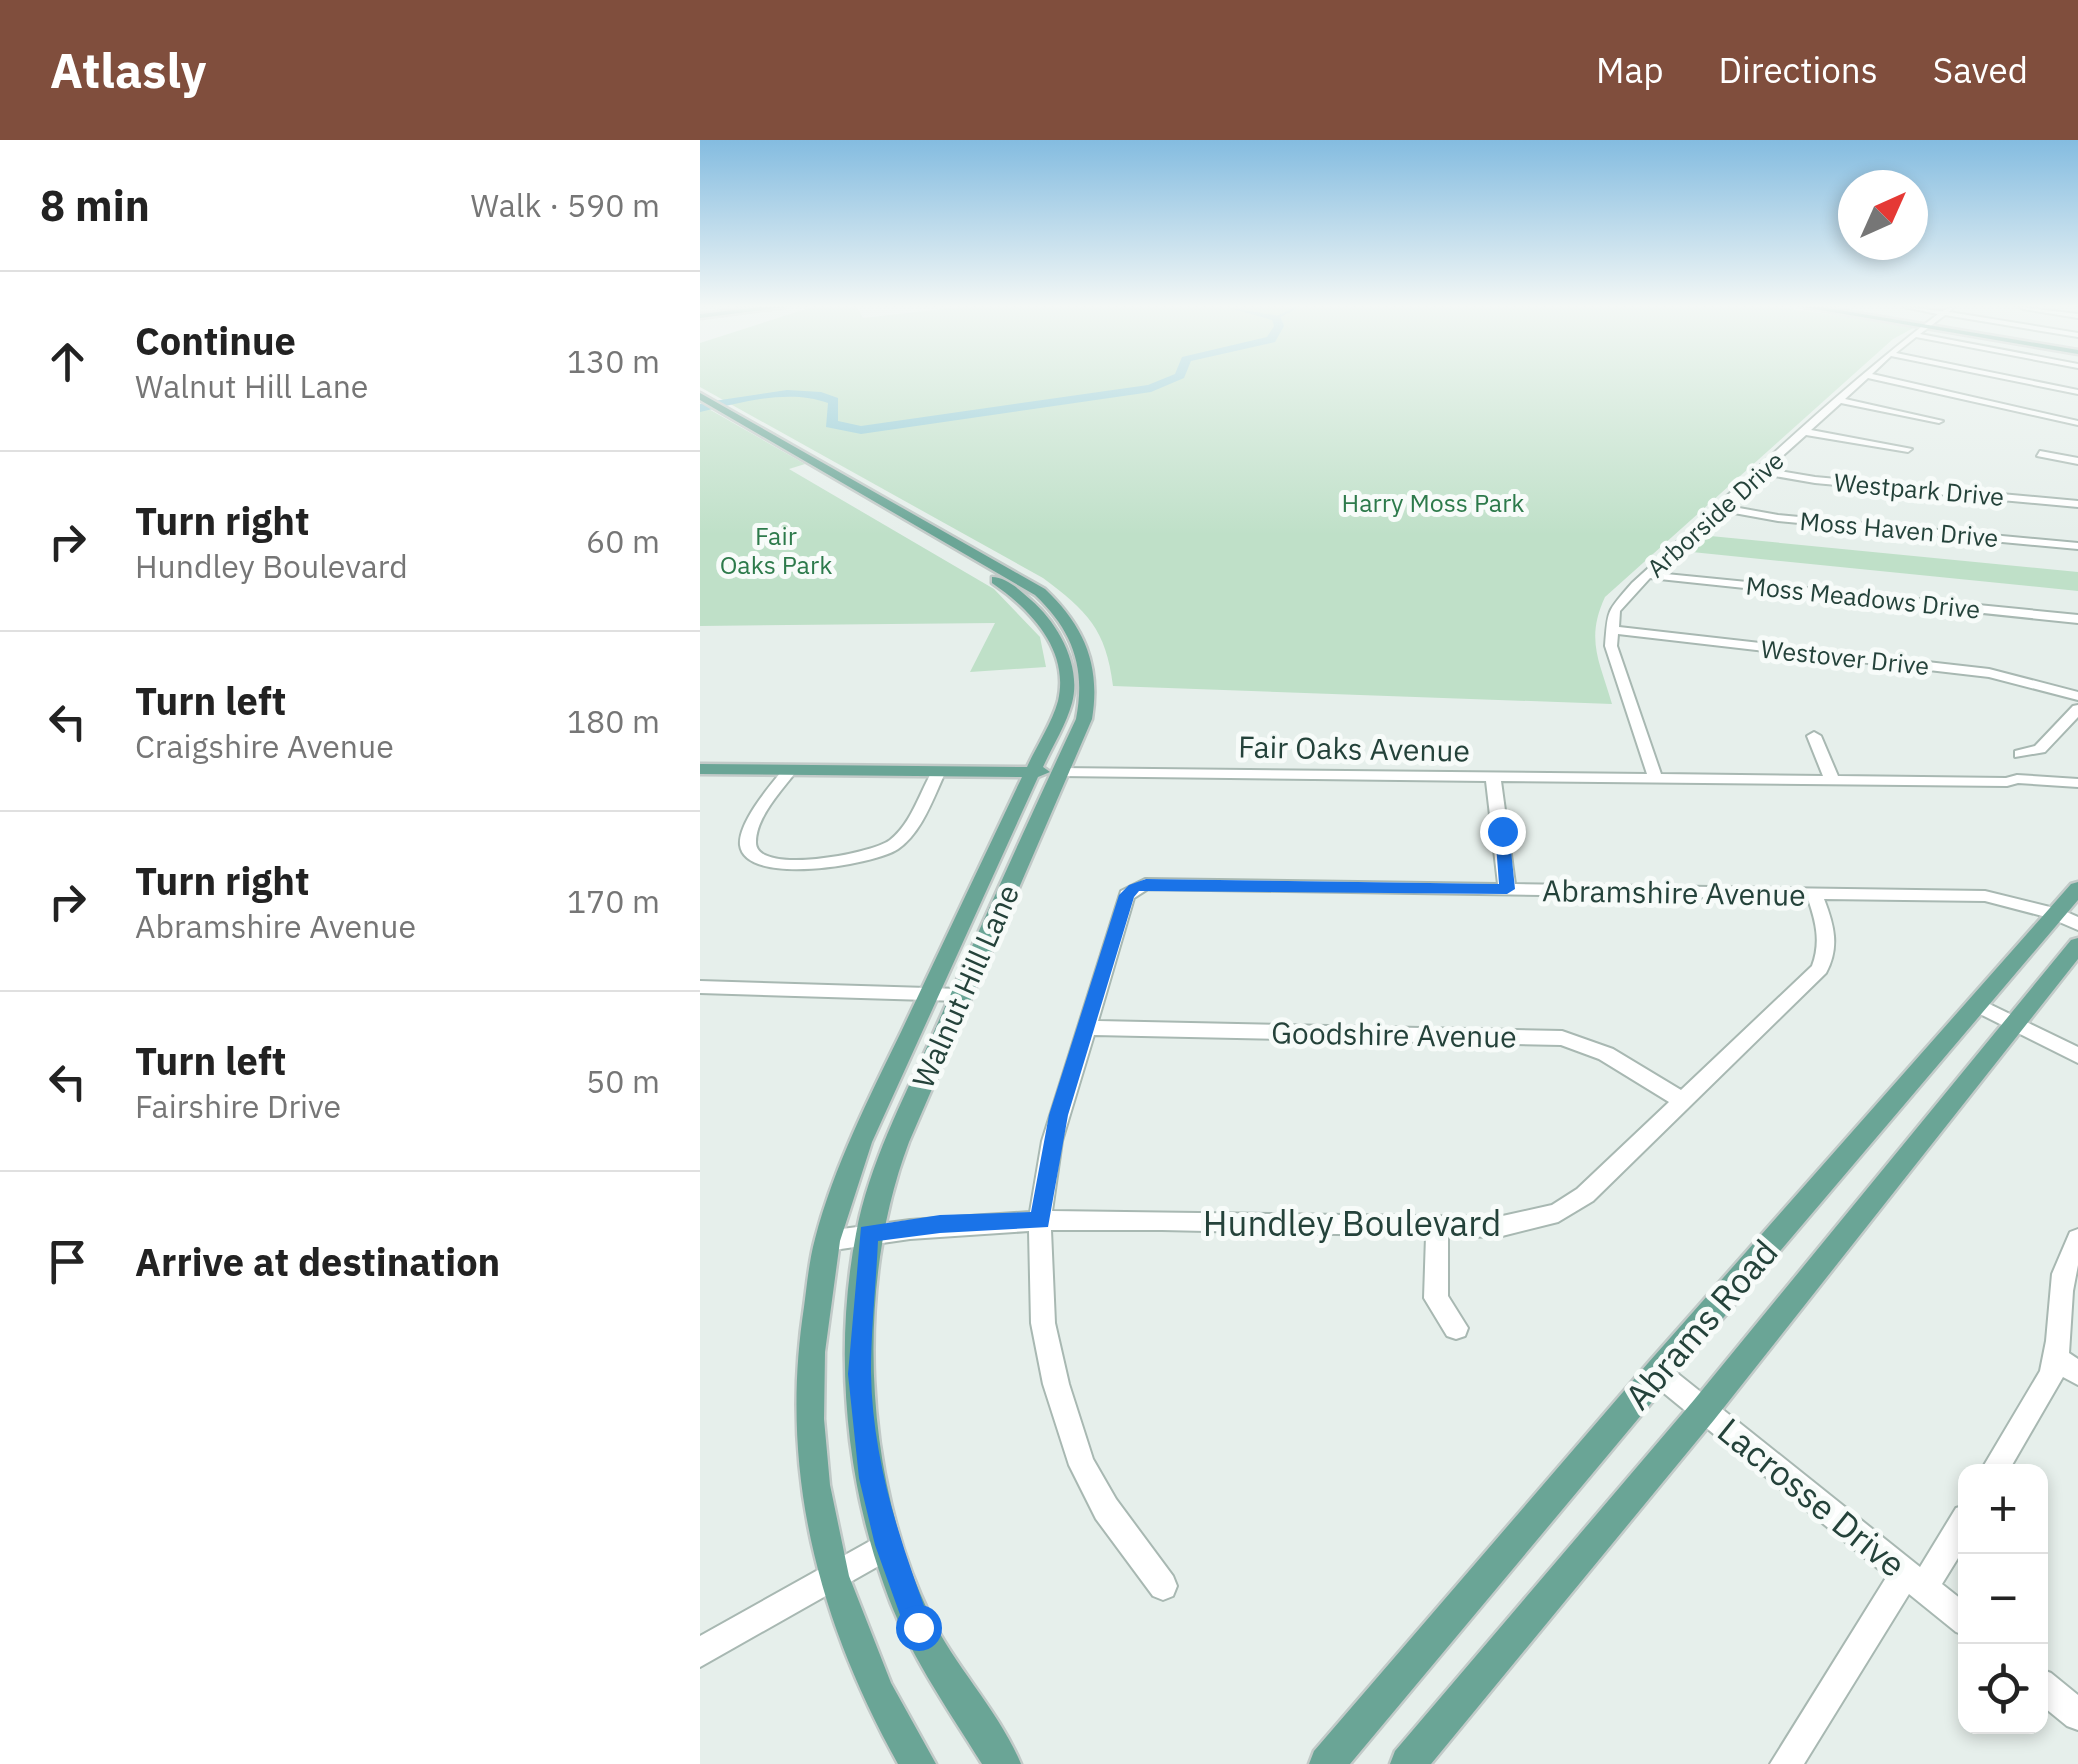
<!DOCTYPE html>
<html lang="en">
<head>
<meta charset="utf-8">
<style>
	:root { --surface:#fff; --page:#f6f6f6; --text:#222; --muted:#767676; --line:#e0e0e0; --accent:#804e3d }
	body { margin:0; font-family:"IBM Plex Sans",sans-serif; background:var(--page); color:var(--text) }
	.controls { position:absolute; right:30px; bottom:30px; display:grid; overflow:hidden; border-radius:20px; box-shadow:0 5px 15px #0003 }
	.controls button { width:90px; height:90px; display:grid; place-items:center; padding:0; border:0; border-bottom:2px solid var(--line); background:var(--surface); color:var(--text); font:50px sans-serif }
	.compass { position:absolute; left:1138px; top:30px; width:90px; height:90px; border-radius:50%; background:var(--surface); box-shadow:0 5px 15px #0003; rotate:45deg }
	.stop { position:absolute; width:30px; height:30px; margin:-22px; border:8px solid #1a73e8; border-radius:50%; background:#fff }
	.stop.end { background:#1a73e8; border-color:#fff; box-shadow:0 2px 10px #0008 }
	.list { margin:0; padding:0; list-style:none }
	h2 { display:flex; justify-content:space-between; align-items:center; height:130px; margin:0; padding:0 40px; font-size:42px }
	h2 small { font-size:32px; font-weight:400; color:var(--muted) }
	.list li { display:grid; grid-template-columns:65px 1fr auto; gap:30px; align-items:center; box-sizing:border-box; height:180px; padding:0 40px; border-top:2px solid var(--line) }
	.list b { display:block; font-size:38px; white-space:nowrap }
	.list p { margin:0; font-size:32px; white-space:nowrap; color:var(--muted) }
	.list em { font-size:32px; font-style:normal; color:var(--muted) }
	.icon { flex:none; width:55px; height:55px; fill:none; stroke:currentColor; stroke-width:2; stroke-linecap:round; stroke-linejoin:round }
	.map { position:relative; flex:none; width:1378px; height:1624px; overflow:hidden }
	header { display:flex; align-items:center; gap:60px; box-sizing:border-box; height:140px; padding:0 50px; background:var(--accent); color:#fff }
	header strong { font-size:48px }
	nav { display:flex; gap:55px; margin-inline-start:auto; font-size:35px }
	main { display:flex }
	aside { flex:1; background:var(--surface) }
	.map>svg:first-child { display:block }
	.green { fill:#bfe0c8 }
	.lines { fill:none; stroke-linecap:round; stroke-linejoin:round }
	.stream { stroke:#8ec9d4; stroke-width:2.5 }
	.river { fill:#8ec9d4; fill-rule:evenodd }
	.minor-casing { stroke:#a8b8b2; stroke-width:4 }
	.major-casing { stroke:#c2cac8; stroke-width:5 }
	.minor { fill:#fff; fill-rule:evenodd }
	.major { fill:#6aa596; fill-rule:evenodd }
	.route { fill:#1a73e8 }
	.labels { text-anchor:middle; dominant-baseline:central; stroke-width:10; stroke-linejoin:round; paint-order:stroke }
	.far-street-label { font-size:25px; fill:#24423a; stroke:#f7fbf9 }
	.far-park-label { font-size:25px; fill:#2d7a4b; stroke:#f7fbf9 }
	.street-label { font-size:30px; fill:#24423a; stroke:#f7fbf9 }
	.near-street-label { font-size:35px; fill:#24423a; stroke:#f7fbf9 }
</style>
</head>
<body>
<header>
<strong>Atlasly</strong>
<nav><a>Map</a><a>Directions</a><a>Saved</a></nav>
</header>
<main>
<aside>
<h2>8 min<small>Walk · 590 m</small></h2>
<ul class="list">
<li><svg class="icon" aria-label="ahead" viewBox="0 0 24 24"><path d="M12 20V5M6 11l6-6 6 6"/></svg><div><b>Continue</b><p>Walnut Hill Lane</p></div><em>130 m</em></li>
<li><svg class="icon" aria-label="right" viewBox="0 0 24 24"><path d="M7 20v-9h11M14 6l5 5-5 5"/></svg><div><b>Turn right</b><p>Hundley Boulevard</p></div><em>60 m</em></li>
<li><svg class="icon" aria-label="left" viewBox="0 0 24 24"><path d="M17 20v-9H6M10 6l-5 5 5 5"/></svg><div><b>Turn left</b><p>Craigshire Avenue</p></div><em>180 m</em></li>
<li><svg class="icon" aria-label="right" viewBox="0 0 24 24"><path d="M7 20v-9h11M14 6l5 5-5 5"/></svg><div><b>Turn right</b><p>Abramshire Avenue</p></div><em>170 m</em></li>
<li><svg class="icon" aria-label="left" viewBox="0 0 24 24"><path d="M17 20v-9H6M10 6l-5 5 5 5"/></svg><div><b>Turn left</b><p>Fairshire Drive</p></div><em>50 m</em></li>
<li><svg class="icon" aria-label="arrive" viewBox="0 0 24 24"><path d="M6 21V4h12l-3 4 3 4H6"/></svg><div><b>Arrive at destination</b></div></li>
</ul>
</aside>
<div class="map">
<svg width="1378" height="1624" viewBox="0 0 1378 1624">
	<rect width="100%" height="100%" fill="#e6efeb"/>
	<path class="green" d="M 112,167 L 157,167 L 163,178 L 260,167 L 1077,167 L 1217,186 L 1193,199 L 905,457 C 885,500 900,522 912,564 L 413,546 C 406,489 387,471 343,438 L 0,247 L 0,203 Z
		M 0,264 L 105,324 L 89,329 L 294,449 L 340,497 L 346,527 L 270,532 L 295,483 L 0,486 Z
		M 1000,395 L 1378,432 L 1378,451 L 982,411 Z"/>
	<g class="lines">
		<path class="stream" d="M 576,178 L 597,167"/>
		<path class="river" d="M 526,167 L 580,176 L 584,186 L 575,202 L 491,221 L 484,238 L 451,252 L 161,294 L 126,287 L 128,263 C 88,248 39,263 0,272 L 0,264 L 14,261 L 87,250 L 121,252 L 138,258 L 138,281 L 161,286 L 448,245 L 475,234 L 482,217 L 567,197 L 574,186 L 572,180 Z"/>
		<g class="minor-casing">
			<path id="minor" d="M 1204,167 L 1242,171 L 1254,167 L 1249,172 L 1378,193 L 1378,197 L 1245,175 L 1220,194 L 1378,224 L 1378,228 L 1216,197 L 1196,213 L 1378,250 L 1378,254 L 1191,216 L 1172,234 L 1378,281 L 1378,285 L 1168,238 L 1145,259 L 1243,281 L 1239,283 L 1141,263 L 1111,290 L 1212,309 L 1208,312 L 1106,295 L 1068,329 L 1115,337 L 1378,361 L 1378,367 L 1115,343 L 1063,334 L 1028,366 L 1078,375 L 1378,403 L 1378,409 L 1078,381 L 1023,371 L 956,433 L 1378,475 L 1378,483 L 950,438 L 920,471 L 919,487 L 1289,529 L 1378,552 L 1378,560 L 1289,537 L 918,494 L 917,506 L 961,634 L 1123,636 L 1107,596 L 1114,592 L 1121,596 L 1138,636 L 1306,638 L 1317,635 L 1378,639 L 1378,647 L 1318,643 L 1307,646 L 801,641 L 815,744 L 1285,751 L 1362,770 L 1378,777 L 1378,790 L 1350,778 L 1285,761 L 1124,759 C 1134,785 1140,807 1126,833 L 893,1061 L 858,1082 L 798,1097 L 748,1096 L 748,1156 L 768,1188 L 765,1196 L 756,1199 L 747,1196 L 724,1158 L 726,1096 L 462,1090 L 351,1090 L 355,1183 L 369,1244 L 393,1319 L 416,1359 L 473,1436 L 477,1446 L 473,1456 L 463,1460 L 453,1456 L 396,1379 L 369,1325 L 343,1244 L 331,1183 L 329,1091 L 210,1099 L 127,1111 L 119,1108 L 116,1101 L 119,1094 L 127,1091 L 210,1080 L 330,1072 L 342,1001 L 421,751 L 445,739 L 798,744 L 786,641 L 359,636 L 352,632 L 359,628 L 947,634 L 905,506 C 908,469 906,473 932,443 C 1033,352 1130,256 1238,174 ZM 448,749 L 1108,759 C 1116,782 1121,802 1112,826 L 981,950 L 913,909 L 862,891 L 398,881 L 434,758 ZM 394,895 L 861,905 L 899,919 L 969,962 L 877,1049 L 852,1065 L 798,1077 L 352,1071 L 362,1001 Z
				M 1320,167 L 1378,174 L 1378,178 L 1323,169 Z
				M 1340,311 L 1378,318 L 1378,324 L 1337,316 Z
				M 1378,565 L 1378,577 L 1345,612 L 1315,617 L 1315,611 L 1335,606 L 1373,566 Z
				M 91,625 L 98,629 C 84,648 56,676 56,702 C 55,736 172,714 190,700 C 212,683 220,651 234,628 L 244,628 L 246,631 C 234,656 222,693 198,709 C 174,725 45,747 40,705 C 38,682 72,643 86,626 Z
				M 0,841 L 260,849 L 269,855 L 260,861 L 0,853 Z
				M 1279,859 L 1378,907 L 1378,923 L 1272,870 L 1270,865 L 1272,860 Z
				M 1378,1089 L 1378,1125 L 1373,1151 L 1369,1213 L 1378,1219 L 1378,1245 L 1363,1237 L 1308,1332 L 1280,1332 L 1340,1231 L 1346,1201 L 1352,1134 L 1370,1092 Z
				M 958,1221 L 967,1225 L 1220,1427 L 1256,1368 L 1266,1365 L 1266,1405 L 1242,1444 L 1266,1463 L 1266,1496 L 1256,1492 L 1209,1454 L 1104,1624 L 1070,1624 L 1187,1436 L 949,1241 L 946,1233 L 949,1225 Z
				M 188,1391 L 198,1395 L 202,1405 L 198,1415 L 0,1527 L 0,1496 Z
				M 1340,1529 L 1351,1533 L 1378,1555 L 1378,1590 L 1367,1586 L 1340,1564 Z"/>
		</g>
		<g class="major-casing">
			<path id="major" d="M 60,167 L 85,167 L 0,178 L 0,174 Z
				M 1103,167 L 1121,167 L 1378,210 L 1378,214 Z
				M 0,253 L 345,449 C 384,486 401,525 392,579 L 209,1002 C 155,1144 163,1337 230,1475 C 255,1527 299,1571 321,1624 L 282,1624 C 246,1566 206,1510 184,1445 C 145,1337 134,1207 156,1094 C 169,1024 203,960 232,896 C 279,790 327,684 376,579 C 386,528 373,491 335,455 L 0,260 Z
				M 292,437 C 306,437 320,450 331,460 C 358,483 382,526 372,563 C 366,585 352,607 343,627 L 350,632 L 338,637 L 172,1002 L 140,1101 L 125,1212 L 124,1279 L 130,1345 L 149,1436 L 191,1543 L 236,1624 L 198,1624 C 118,1480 79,1331 104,1167 C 107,1145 109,1121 115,1099 C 134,1026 169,958 202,890 C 242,805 282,721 322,637 L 0,634 L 0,624 L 327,627 C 336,607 352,583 358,561 C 370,510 330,469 292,443 Z
				M 1378,742 L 1378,760 L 968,1243 L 650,1624 L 609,1624 L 614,1611 L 948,1223 L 1371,744 Z
				M 1378,798 L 1378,819 L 1014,1280 L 731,1624 L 690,1624 L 695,1611 L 994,1260 L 1371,800 Z"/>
		</g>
		<use href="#minor" class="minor"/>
		<use href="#major" class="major"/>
	</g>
	<linearGradient id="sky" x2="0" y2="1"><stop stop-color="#84bce0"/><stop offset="0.42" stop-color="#f4f8f6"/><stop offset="1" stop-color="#f4f8f6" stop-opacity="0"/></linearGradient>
	<rect width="1378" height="395" fill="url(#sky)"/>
	<path class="route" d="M 802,687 L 809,691 L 815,749 L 807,754 L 439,751 L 434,757 L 368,975 L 348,1087 L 240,1093 L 178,1101 C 176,1144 171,1189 171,1232 C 172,1321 201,1405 232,1487 L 228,1497 L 218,1501 L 208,1497 L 175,1405 L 159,1338 L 148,1234 L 161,1087 L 240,1075 L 331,1072 L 349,975 L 419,755 L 429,745 L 446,739 L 799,744 L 795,691 Z"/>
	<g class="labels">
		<g class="far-street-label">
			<text transform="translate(1219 349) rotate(5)">Westpark Drive</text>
			<text transform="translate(1015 374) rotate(-42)">Arborside Drive</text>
			<text transform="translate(1199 389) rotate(5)">Moss Haven Drive</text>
			<text transform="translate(1163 457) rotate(6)">Moss Meadows Drive</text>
			<text transform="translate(1145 517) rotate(6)">Westover Drive</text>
		</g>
		<g class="far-park-label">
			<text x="733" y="362">Harry Moss Park</text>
			<text x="76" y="395">Fair<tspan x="76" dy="29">Oaks Park</tspan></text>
		</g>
		<g class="street-label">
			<text transform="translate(654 608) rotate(1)">Fair Oaks Avenue</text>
			<text transform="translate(974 752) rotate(1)">Abramshire Avenue</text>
			<text transform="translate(265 846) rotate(-66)">Walnut Hill Lane</text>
			<text transform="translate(694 894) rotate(1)">Goodshire Avenue</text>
		</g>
		<g class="near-street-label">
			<text x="652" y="1083">Hundley Boulevard</text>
			<text transform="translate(1001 1184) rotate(-49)">Abrams Road</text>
			<text transform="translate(1112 1357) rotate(39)">Lacrosse Drive</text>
		</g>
	</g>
</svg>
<div class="controls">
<button>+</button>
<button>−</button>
<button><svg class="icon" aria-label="locate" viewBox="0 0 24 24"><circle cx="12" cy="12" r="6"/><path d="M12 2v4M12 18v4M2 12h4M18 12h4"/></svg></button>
</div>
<svg class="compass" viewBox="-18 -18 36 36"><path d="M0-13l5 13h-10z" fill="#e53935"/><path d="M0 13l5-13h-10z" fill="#767676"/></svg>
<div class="stop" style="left:218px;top:1487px"></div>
<div class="stop end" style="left:802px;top:691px"></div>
</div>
</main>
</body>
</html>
